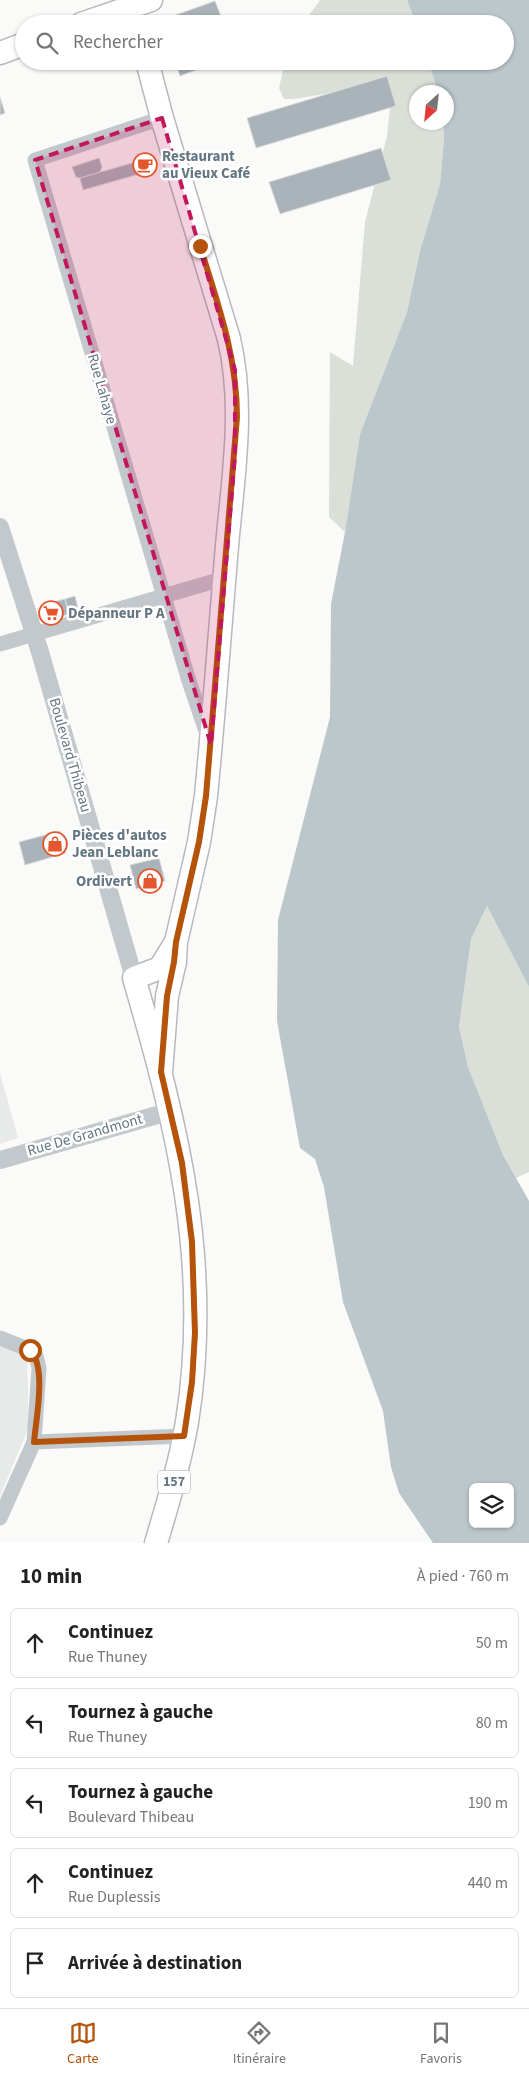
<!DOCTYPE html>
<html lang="fr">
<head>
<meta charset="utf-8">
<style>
	:root { --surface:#fff; --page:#f2f2f2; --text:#222; --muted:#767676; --line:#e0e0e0; --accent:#b45309 }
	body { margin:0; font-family:"Source Sans 3",sans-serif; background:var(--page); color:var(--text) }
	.controls { position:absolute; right:15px; bottom:15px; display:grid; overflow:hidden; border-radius:8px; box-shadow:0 1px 4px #0004 }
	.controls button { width:45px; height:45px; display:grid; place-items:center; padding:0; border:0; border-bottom:1px solid var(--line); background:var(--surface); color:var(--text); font:25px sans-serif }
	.compass { position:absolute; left:409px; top:85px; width:45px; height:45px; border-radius:50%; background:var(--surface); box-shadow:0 1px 4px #0004; rotate:207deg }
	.stop { position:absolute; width:15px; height:15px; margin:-11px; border:4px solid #b45309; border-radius:50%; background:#fff }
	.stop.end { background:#b45309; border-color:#fff; box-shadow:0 1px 5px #0008 }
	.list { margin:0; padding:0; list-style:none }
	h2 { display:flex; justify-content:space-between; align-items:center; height:65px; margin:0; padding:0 20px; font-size:21px }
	h2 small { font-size:16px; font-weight:400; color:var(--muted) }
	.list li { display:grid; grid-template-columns:32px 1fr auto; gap:15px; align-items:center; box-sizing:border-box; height:70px; margin:0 10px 10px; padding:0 10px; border:1px solid var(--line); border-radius:8px }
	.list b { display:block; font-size:19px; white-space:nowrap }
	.list p { margin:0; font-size:16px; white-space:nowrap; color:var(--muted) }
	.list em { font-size:16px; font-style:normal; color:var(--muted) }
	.icon { flex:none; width:28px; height:28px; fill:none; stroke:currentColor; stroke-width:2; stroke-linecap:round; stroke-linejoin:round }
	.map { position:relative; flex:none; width:529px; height:1543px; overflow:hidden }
	.search { position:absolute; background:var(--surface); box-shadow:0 1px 4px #0004; left:15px; right:15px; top:15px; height:55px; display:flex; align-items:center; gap:12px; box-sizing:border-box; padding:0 18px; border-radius:28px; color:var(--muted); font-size:19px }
	.sheet { height:465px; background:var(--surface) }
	nav { display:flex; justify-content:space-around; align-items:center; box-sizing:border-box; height:70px; border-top:1px solid var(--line); background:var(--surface); font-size:14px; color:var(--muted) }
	nav a { display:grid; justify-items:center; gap:2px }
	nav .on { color:var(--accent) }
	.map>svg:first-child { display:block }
	.built { fill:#e8e9e9 }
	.green { fill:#dadfd7 }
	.water { fill:#bbc7cb; fill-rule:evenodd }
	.building { fill:#aab3b9; stroke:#dcdcda }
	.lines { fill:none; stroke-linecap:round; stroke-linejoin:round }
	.primary-casing { stroke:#b5babe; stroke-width:25 }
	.minor { stroke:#c3c8cc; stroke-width:15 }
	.tertiary { stroke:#c3c8cc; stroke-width:18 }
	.primary { stroke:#fff; stroke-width:22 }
	.route { stroke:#b45309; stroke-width:6 }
	.marked { fill:#c2185b; fill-opacity:0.2; stroke:#c2185b; stroke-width:4; stroke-dasharray:10 6; stroke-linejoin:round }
	.labels { text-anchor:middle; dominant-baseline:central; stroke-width:5; stroke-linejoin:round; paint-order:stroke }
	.shield { fill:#fff; stroke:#939fa8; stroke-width:1 }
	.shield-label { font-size:14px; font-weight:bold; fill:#657683 }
	.poi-label { font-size:15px; font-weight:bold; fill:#657683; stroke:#fff; text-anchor:start }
	.street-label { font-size:15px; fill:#657683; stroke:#fff }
</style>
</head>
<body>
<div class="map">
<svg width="529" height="1543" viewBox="0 0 529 1543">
	<rect width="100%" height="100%" fill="#fafaf8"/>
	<path class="built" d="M 0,1073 L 18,1138 L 0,1144 Z
		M 0,1335 L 27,1357 L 29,1427 L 0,1496 Z"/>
	<path class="green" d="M 320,0 L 407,0 L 416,24 L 308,24 L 310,14 Z
		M 285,61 L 428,61 L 438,92 L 416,92 L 416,122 L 443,123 L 444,139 L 440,184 L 420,251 L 407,312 L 360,434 L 345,532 L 329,517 L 330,352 L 353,366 L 365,222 L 387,136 L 390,108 L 376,85 L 295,99 L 284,99 L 279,88 Z
		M 487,906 L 529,987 L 529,1172 L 516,1178 L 503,1155 L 468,1067 L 459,1027 L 471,939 Z"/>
	<path class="water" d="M 407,0 L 529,0 L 529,987 L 487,906 L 471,939 L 459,1027 L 468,1067 L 503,1155 L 529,1201 L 529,1543 L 433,1543 L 399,1493 L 391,1467 L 383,1411 L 343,1302 L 324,1187 L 315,1159 L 300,1148 L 277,1021 L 278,920 L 330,717 L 331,604 L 345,532 L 360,434 L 407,312 L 420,251 L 440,184 L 444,139 L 443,123 L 446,122 L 446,92 L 438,92 L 428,61 L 505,61 L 505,24 L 416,24 ZM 473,1487 L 510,1487 L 510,1524 L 473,1524 Z"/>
	<path class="building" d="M 215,1 L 224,24 L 173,24 L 170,17 Z
		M 175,61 L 220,61 L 180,76 Z
		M 387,76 L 396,106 L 256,148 L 247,118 Z
		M 0,97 L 5,113 L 0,115 Z
		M 381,148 L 391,180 L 280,214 L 269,182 Z
		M 99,158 L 102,167 L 100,172 L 80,178 L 76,177 L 72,167 Z
		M 146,159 L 150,171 L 83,190 L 80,178 Z
		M 75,596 L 78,608 L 68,611 L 65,599 Z
		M 65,599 L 69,614 L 48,620 L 44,604 Z
		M 60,831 L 66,853 L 25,865 L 19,842 Z
		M 159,858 L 165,881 L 136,889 L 130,865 Z"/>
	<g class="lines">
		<g class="primary-casing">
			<path id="primary" d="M 81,24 L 151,0
				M 0,53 L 24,44
				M 147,61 L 162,118 L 229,339 C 245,407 233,478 227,546 C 220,630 214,713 206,796 L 199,842 L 176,942 L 175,962 L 167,996 L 161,1072
				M 156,1543 C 168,1503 180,1463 187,1422 C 212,1265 178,1128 134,978 L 160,968 L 174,945"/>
		</g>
		<path class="minor" d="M 162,118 L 35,160 L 189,681 L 208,737
			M 0,644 L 225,578
			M 0,1338 L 30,1350 L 36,1356 L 39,1368 L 34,1442 L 0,1518
			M 34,1442 L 184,1436"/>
		<path class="tertiary" d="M 0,527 L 40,652 L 134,978
			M 0,1160 L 171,1111"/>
		<use href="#primary" class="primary"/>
	</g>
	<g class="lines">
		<path class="route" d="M 30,1350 C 47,1366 36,1419 34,1442 L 184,1436 L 192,1382 L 195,1333 L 192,1242 L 182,1163 L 161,1072 L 167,996 L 174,962 L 176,942 L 199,842 L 206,796 L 237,417 C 237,356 218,304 200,246"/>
	</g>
	<path class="marked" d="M 162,118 L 235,370 L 235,455 L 211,745 L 35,160 Z"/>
	<defs>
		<g id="cafe-ring" transform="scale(1.25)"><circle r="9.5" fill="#fff" stroke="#e4572e" stroke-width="1.5"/><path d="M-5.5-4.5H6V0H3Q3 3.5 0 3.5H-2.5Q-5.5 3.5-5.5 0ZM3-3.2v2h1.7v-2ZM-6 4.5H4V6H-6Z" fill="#e4572e"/></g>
		<g id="supermarket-ring" transform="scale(1.25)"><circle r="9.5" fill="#fff" stroke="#e4572e" stroke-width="1.5"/><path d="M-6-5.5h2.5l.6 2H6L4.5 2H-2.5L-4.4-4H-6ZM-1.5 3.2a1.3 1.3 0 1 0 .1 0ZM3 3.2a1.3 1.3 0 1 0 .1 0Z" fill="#e4572e"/></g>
		<g id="shop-ring" transform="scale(1.25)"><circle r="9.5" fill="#fff" stroke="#e4572e" stroke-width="1.5"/><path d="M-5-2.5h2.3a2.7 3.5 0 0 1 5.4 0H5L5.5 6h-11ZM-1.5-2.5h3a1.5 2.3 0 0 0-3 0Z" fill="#e4572e"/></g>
	</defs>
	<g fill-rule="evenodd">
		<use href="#cafe-ring" x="145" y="165"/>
		<use href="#supermarket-ring" x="51" y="613"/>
		<use href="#shop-ring" x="55" y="844"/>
		<use href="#shop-ring" x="150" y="881"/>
	</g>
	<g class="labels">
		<rect class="shield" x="158" y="1470.5" width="32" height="23" rx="4"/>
		<g class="shield-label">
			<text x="174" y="1482">157</text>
		</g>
		<g class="poi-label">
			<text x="162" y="156">Restaurant<tspan x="162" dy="17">au Vieux Café</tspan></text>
			<text x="68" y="613">Dépanneur P A</text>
			<text x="72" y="835">Pièces d'autos<tspan x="72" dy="17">Jean Leblanc</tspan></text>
			<text x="132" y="881" text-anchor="end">Ordivert</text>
		</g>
		<g class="street-label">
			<text transform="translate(102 389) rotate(74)">Rue Lahaye</text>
			<text transform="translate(70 755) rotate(74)">Boulevard Thibeau</text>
			<text transform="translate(85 1135) rotate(-16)">Rue De Grandmont</text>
		</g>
	</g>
</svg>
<div class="controls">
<button><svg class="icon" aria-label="layers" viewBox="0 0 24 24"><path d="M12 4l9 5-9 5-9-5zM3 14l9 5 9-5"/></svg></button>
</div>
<svg class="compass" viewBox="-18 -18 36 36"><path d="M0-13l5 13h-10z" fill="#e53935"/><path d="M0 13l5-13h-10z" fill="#767676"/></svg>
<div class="stop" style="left:30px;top:1350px"></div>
<div class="stop end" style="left:200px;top:246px"></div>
<div class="search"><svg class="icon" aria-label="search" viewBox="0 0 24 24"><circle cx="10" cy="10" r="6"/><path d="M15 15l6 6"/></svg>Rechercher</div>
</div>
<section class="sheet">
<h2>10 min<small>À pied · 760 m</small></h2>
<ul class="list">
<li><svg class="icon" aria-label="ahead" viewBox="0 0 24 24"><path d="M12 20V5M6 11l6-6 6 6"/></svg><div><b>Continuez</b><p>Rue Thuney</p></div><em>50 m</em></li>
<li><svg class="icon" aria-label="left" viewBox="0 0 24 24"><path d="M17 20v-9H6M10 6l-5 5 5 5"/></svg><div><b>Tournez à gauche</b><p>Rue Thuney</p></div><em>80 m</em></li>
<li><svg class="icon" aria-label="left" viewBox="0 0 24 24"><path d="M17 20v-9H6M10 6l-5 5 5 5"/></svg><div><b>Tournez à gauche</b><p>Boulevard Thibeau</p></div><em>190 m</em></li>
<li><svg class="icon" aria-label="ahead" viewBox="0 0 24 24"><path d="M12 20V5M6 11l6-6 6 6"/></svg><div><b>Continuez</b><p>Rue Duplessis</p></div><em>440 m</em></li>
<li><svg class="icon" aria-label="arrive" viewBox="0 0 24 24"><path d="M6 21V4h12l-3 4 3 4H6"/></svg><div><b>Arrivée à destination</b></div></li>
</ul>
</section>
<nav>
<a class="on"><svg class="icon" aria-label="map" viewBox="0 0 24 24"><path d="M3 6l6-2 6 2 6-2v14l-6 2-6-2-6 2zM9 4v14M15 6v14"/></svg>Carte</a>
<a><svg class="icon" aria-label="directions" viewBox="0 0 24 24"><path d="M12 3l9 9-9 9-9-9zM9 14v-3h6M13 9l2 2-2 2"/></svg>Itinéraire</a>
<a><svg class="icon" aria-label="saved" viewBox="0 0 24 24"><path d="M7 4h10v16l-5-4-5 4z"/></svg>Favoris</a>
</nav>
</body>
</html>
